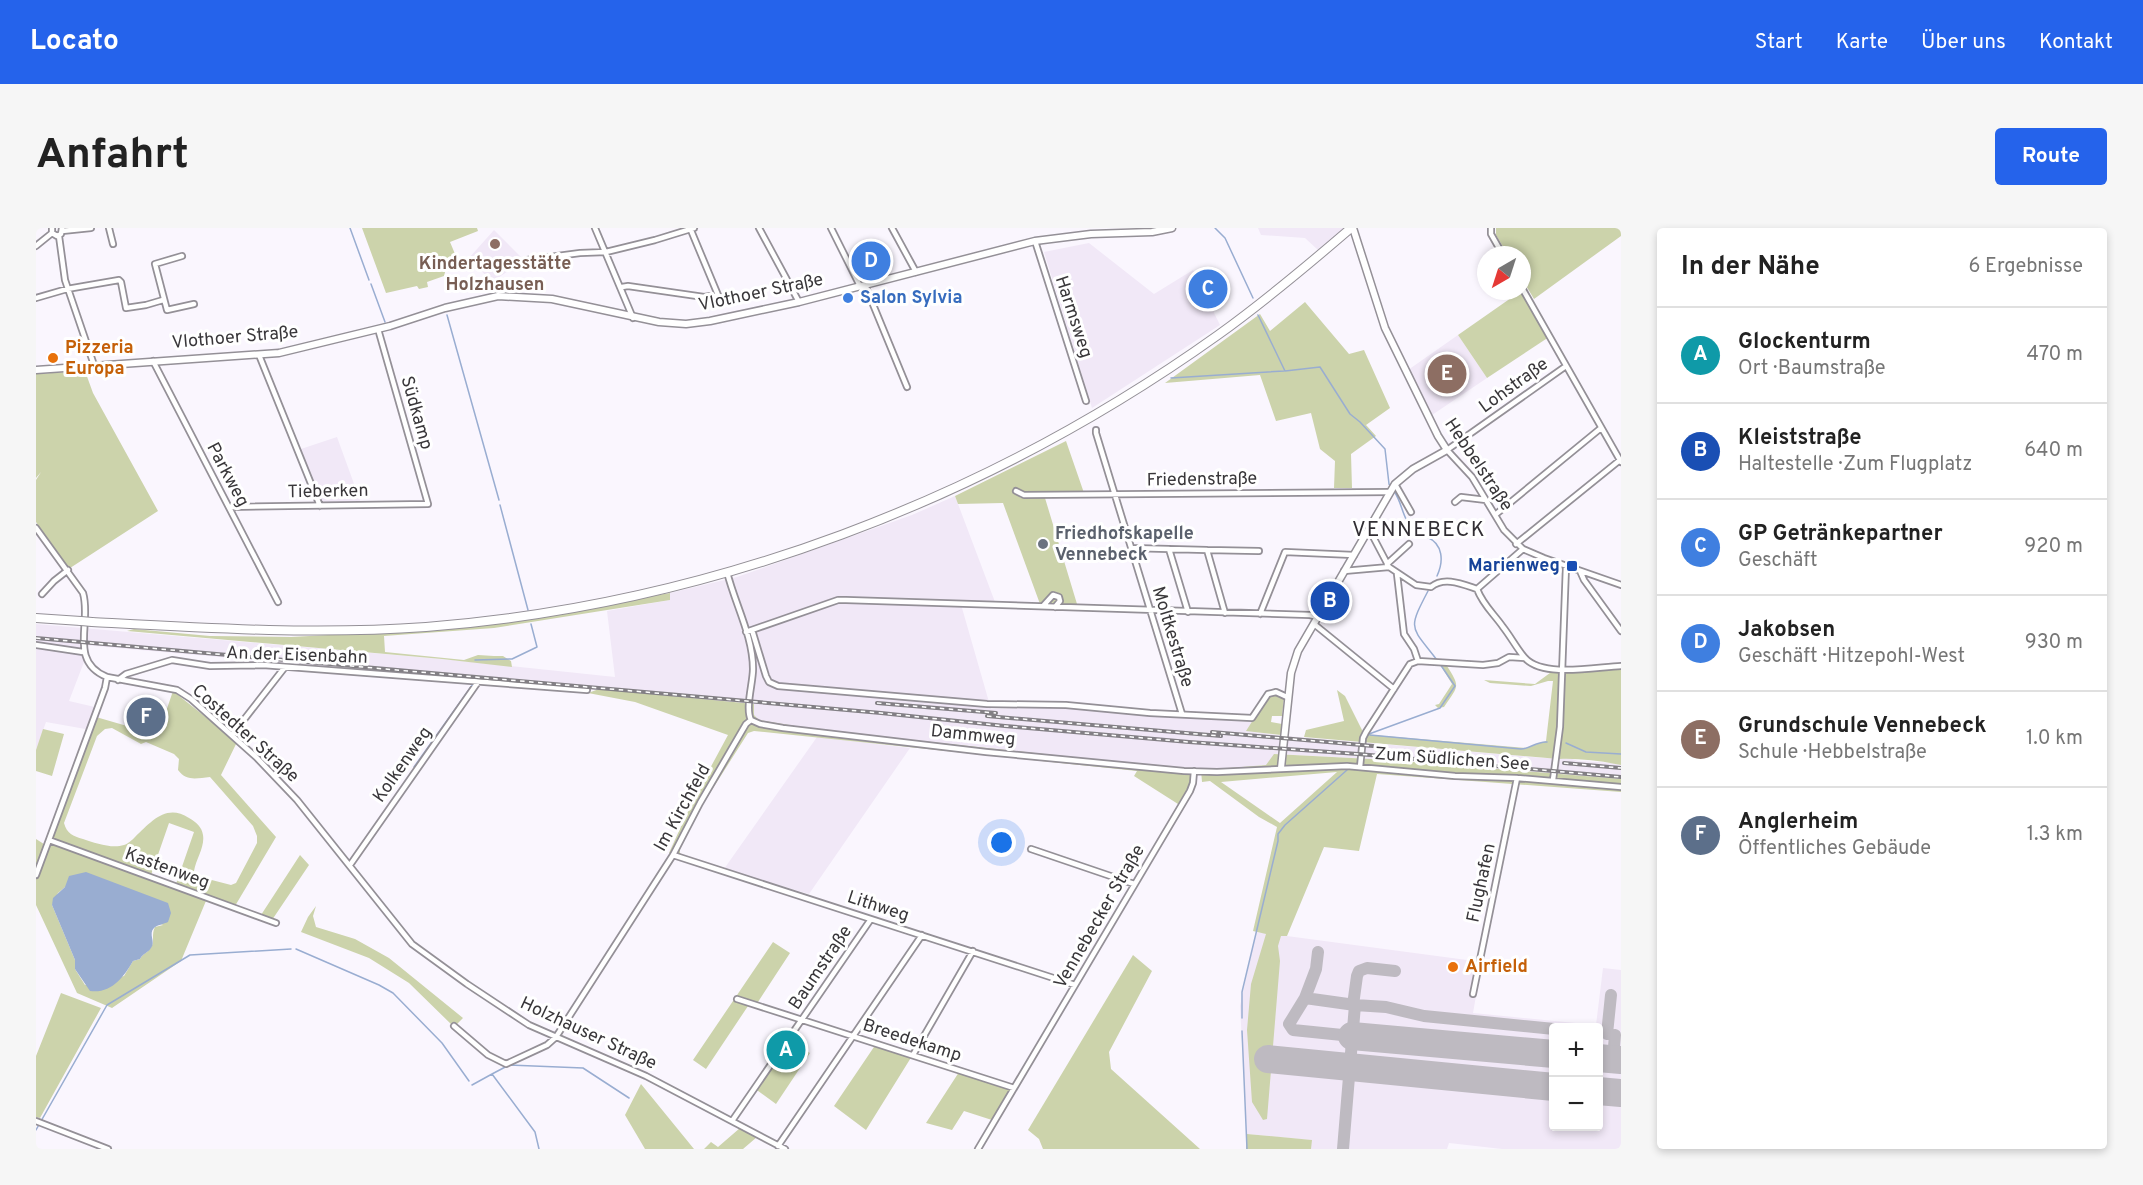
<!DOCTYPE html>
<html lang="de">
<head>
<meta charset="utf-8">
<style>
	:root { --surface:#fff; --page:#f6f6f6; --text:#222; --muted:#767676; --line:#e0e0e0; --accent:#2563eb }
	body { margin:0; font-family:Overpass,sans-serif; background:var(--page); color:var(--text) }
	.controls { position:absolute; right:18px; bottom:18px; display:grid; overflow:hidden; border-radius:6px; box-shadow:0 3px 9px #0003 }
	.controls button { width:54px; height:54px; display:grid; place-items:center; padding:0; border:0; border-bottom:2px solid var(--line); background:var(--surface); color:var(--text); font:30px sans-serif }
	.compass { position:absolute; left:1441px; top:18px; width:54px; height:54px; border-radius:50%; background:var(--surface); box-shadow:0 3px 9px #0003; rotate:219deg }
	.you { position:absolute; left:966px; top:615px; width:21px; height:21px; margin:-15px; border:4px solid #fff; border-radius:50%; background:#1a73e8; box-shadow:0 0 0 9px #1a73e833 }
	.badge { display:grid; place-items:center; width:39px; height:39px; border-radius:50%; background:var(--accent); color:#fff; font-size:20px; font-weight:700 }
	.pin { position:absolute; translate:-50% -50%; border:3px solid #fff; box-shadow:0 2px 6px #0006 }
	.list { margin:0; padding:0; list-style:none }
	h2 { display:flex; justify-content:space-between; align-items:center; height:78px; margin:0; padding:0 24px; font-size:26px }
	h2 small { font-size:20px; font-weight:400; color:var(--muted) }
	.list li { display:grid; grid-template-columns:39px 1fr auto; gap:18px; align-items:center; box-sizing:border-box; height:96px; padding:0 24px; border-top:2px solid var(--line) }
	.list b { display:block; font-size:22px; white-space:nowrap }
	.list p { margin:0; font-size:20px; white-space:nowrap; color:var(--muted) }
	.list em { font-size:20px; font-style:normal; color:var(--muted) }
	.map { position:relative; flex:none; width:1585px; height:921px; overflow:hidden; border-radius:6px }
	header { display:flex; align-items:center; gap:36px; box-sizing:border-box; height:84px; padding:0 30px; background:var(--accent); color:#fff }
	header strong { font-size:28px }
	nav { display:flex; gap:33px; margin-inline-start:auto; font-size:21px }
	.intro { display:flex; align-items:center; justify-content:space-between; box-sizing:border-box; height:144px; padding:0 36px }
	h1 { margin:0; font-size:42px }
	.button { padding:15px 27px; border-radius:6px; background:var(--accent); color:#fff; font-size:21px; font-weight:700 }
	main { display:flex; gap:36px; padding:0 36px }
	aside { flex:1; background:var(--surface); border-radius:6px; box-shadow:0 3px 9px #0003 }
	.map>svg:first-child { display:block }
	.built { fill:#f1e8f7; fill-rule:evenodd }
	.green { fill:#ccd3ab; fill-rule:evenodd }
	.water { fill:#99add1 }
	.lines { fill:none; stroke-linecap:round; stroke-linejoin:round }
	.stream { stroke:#99add1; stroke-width:1.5 }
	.taxiway { stroke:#bebac1; stroke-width:12 }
	.runway { stroke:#bebac1; stroke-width:28 }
	.minor-casing { stroke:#949097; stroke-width:8 }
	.tertiary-casing { stroke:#949097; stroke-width:9 }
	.primary-casing { stroke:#949097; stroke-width:10 }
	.minor { stroke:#fff; stroke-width:4.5 }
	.tertiary { stroke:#fff; stroke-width:6 }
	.primary { stroke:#fff; stroke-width:8 }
	.rail-casing { stroke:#827f84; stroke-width:4 }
	.rail { stroke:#fff; stroke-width:1.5; stroke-dasharray:4.5; stroke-linecap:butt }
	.primary-bridge-casing { stroke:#949097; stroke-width:10; stroke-linecap:butt }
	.primary-bridge { stroke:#fff; stroke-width:8 }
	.education-dot { fill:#8d6e63; stroke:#fff; stroke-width:2 }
	.shop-dot { fill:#3f7fe0; stroke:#fff; stroke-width:2 }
	.food-dot { fill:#e8710a; stroke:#fff; stroke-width:2 }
	.worship-dot { fill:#6b7280; stroke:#fff; stroke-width:2 }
	.transit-dot { fill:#1a4fb4; stroke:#fff; stroke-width:2 }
	.labels { text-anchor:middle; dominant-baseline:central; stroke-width:6; stroke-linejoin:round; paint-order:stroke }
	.education-label { font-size:18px; font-weight:bold; fill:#785e54; stroke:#fff }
	.street-label { font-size:18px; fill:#39373a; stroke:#fff }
	.shop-label { font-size:18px; font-weight:bold; fill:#366cbe; stroke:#fff; text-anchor:start }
	.food-label { font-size:18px; font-weight:bold; fill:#c56008; stroke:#fff; text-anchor:start }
	.worship-label { font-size:18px; font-weight:bold; fill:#5b616d; stroke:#fff; text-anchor:start }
	.transit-label { font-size:18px; font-weight:bold; fill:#164399; stroke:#fff; text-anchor:end }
	.quarter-label { font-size:21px; letter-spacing:1.5px; fill:#312e33; stroke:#fff }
</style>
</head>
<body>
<header>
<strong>Locato</strong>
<nav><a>Start</a><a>Karte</a><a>Über uns</a><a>Kontakt</a></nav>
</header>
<div class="intro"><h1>Anfahrt</h1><a class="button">Route</a></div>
<main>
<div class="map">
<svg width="1585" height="921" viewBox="0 0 1585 921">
	<rect width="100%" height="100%" fill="#faf6fe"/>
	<path class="built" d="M 1222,0 L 1308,0 L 1282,22 L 1269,10 L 1225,7 Z
		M 458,2 L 488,32 L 456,54 L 433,30 Z
		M 1053,15 L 1118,66 L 1157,42 L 1184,97 L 1056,180 L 1008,24 Z
		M 1422,107 L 1451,150 L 1396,187 L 1372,142 Z
		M 301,209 L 325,275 L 286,276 L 262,222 Z
		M 919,268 L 959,374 L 924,373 L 955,481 L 1030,479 L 1218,492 L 1211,502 L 1240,507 L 1508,530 L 1533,530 L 1542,533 L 1579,535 L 1585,537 L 1585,551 L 1354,532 L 1239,526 L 1231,537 L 1181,541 L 1151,541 L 783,502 L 723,492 L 718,487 L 718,476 L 47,417 L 46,425 L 48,434 L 33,473 L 63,480 L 55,502 L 10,494 L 0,522 L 0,396 L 406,431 L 579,449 L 571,383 L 634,372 L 634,365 L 701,349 L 876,287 Z
		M 781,509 L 874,520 L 773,666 L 688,641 Z
		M 1220,704 L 1446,734 L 1437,785 L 1560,797 L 1567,740 L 1585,742 L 1585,921 L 1466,921 L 1413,915 L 1411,921 L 1275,921 L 1275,912 L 1211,906 L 1204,778 ZM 1518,800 L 1562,800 L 1562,898 L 1518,898 Z"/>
	<path class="green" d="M 326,0 L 441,0 L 442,3 L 414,14 L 422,33 L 411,37 L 408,48 L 391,54 L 392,59 L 383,61 L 381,58 L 350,65 Z
		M 1460,0 L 1585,0 L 1585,8 L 1498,71 L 1486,51 L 1486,27 L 1472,27 L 1460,7 Z
		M 1485,63 L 1513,109 L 1451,150 L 1422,107 Z
		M 1269,74 L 1313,126 L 1328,122 L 1354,180 L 1330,197 L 1340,208 L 1315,226 L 1316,260 L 1298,260 L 1299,233 L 1284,221 L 1275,185 L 1240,193 L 1224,147 L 1129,155 L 1224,86 L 1234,103 Z
		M 49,143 L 57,165 L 122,283 L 31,342 L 0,294 L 0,252 L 5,244 L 0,250 L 0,146 Z
		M 1030,213 L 1048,265 L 982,267 L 985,270 L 1009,270 L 1041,376 L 1004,376 L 967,275 L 922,276 L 919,268 Z
		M 634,365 L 634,372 L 458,400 L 348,408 L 349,424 L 428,432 L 442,427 L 458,428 L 467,428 L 475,433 L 476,439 L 406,431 L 91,403 L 98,401 L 174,408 L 255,409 L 348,404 L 457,395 Z
		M 1425,432 L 1429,435 L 1411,438 C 1425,460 1422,458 1408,479 L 1402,480 L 1399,477 L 1403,476 L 1416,456 L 1403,435 Z
		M 1585,440 L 1585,537 C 1565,533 1542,530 1523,531 L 1268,509 L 1270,502 L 1308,493 L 1301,462 L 1309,468 L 1327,504 L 1337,507 L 1490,520 L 1510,513 L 1517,453 L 1512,453 L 1495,458 L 1454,455 L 1448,452 L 1499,456 L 1518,442 Z
		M 563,461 L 718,476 L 718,487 L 723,492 L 783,502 L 1150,541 L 1181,541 L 1230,537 L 1238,526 L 1354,532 L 1585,551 L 1585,564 L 1341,546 L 1323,623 L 1288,619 L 1251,708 L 1245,708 L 1242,718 L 1244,733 L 1231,891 L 1227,892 L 1216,874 L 1211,802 L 1215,756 L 1230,706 L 1217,703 L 1241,599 L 1223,589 L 1174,553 L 1166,554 L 1165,542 L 1142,576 L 1098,548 L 1101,543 L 718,503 L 712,505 L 705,516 L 667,576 L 644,620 L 644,625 L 648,629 L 633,625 L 658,570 L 692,507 L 599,474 L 552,465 ZM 1301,544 L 1244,595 L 1185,554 Z
		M 137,463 L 201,514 L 185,547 L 240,609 L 199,678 L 172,668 L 145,733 L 76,780 L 41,765 L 0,677 L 0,611 L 11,618 L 60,489 L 122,507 ZM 76,500 L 105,516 L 110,514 L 138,526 L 143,531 L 142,542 C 151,554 161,550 174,549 L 217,598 L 221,608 L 221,615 L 200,655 L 195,657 L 168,650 L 158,643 C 160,631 169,619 167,607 C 166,599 160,594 153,590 C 130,575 115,594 99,609 C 96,612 92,616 88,617 C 76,621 59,615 47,611 C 37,608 31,606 28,595 L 61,508 L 69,501 ZM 133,595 L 158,604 L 140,656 L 115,647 ZM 29,659 L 127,697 L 119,699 C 115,706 119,714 115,719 C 113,724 107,725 104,731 L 97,733 L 88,748 L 49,757 L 39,741 L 39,732 L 16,677 L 22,665 Z
		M 1240,465 L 1248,470 L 1246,488 L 1236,488 L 1235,494 L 1246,496 L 1245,507 L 1210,503 L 1233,467 Z
		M 7,501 L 28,506 L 16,548 L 0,543 L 0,522 Z
		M 264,627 L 273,637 L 236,692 L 225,687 Z
		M 280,678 L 277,688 L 280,699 L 319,711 L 353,730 L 427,790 L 418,799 L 373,755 L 333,730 L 265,704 L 272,689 Z
		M 737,714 L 754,725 L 720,777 L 714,775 L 670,841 L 657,832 Z
		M 1097,727 L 1116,743 L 1073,824 L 1075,841 L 1164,921 L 1007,921 L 1003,911 L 992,902 Z
		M 25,765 L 65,780 L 4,890 L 0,889 L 0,828 Z
		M 752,812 L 774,825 L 740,876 L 718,860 Z
		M 840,816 L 876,828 L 830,902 L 798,878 Z
		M 925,841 L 979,858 L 959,893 L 928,883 L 916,902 L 890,895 Z
		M 605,856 L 658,921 L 609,921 L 589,887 Z
		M 704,900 L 721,909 L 707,921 L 668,921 L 675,914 L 682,919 Z
		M 1211,906 L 1276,912 L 1275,921 L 1210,921 Z"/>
	<path class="water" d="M 50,644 L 132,675 L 135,685 L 132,694 C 128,696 121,697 118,700 C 112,706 120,714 115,720 C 112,725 107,725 104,731 L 97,733 C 88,749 75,766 54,763 L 39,741 L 39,732 L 16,677 L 17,670 L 29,659 L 33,648 Z"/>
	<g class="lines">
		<path class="stream" d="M 314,0 L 333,52
			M 1179,0 L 1189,10 L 1217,70
			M 335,56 L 349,94
			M 411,87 L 463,272
			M 1222,87 L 1249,143 L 1284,139 L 1314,186 L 1324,194 L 1349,221 L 1353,256 L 1355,259
			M 1135,150 L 1248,143
			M 1358,263 C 1368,278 1365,291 1380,303
			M 464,277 L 492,382
			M 1391,309 C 1407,316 1408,333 1401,348
			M 1392,363 C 1371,403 1375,398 1401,432
			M 439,432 L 476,431 L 501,419 L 495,396
			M 1334,507 L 1485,521 C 1494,521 1501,513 1511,514
			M 1330,510 L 1333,506 L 1404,480 L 1419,458 L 1404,436
			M 1530,515 L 1550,524 L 1585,526
			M 378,539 L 437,456
			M 260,721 L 343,757 L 357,765 L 406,815 L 433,853
			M 1206,790 L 1206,764 L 1242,613 L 1242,606 L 1249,597 L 1311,542
			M 1206,803 L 1211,921
			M 456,846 L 473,837 L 547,840 L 593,870
			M 436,857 L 456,846 L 499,904 L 503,921
			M 0,902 L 71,777 L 154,727 L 255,721"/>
		<path class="taxiway" d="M 1269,770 L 1280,741 L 1282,724
			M 1317,777 L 1321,748 L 1323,743 L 1331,740 L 1359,743
			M 1571,806 L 1575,767
			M 1316,808 L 1257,802 L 1253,796 L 1269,770 L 1319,777
			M 1577,831 L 1579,807
			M 1307,921 L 1319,777 L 1350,779 L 1388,788 L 1518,801"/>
		<path class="runway" d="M 1316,808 L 1518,826
			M 1562,830 L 1585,832
			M 1232,831 L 1518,859
			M 1562,863 L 1585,865"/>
		<g class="minor-casing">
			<path id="minor" d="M 16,0 L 16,5 L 21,8 L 25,6 L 26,0
				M 73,0 L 77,16
				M 559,0 L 597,90
				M 723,0 L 763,74
				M 795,0 L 824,58
				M 856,0 L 880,44
				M 1455,0 L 1455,6 L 1467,27
				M 26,3 L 55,0
				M 23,8 L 29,52 L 58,137
				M 999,13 L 1050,173
				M 0,18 L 16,5
				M 146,28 L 119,36 L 131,82 L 158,76
				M 491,32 L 544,25 L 570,24 L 619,12 L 658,0
				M 829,57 L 871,159
				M 586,59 L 592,58 L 668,69 L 682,67 L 654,0
				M 1486,60 L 1585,234
				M 0,70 L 31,61 L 83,52 L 85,54 L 90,80 L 110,77 L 127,72
				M 223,127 L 284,278
				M 117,133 L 242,374
				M 1530,138 L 1411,222 L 1436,249 L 1468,302 L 1487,321 L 1508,330 L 1585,357
				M 1060,202 L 1060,205 L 1146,486
				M 1359,256 L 1375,284
				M 980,263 L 988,267 L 1354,264
				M 1419,274 L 1425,269 L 1450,272
				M 193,279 L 392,276 L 342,101
				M 1459,287 L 1565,200
				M 0,300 L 47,365 C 56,395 32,433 71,449 L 141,462 L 155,471 L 220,529 L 261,572 L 376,716 L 431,756 L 493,797 L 610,848 L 749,921
				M 1333,301 L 1353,339
				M 1480,316 L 1584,232
				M 1095,320 L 1171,322 L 1189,385
				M 1133,321 L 1152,384
				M 1487,321 L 1441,361 C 1447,377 1458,386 1467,399 C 1475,409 1481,421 1489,430 C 1507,450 1560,439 1585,438
				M 1171,322 L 1223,323
				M 1351,336 L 1373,316
				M 1308,343 L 1353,339 L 1380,357 L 1395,359 C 1408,348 1426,356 1441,361
				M 1544,343 L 1548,352 L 1585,403
				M 691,344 C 699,376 717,408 717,441 C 717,455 709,480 715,492
				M 1361,346 L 1368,406 L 1378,421 L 1382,433
				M 6,366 L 18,353 L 32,342
				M 1007,378 L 1017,367 L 1023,369 L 1024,373 L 1019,379
				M 1224,386 L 1249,324 L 1318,327
				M 1278,396 L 1358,461
				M 716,402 L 730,448 L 733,454 L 742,458 L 951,476 L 1030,477 L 1114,485 L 1216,490 L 1232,466 L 1240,464 L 1251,469
				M 710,404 L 802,372 L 810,372 L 1274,387 L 1282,389
				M 0,417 L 47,424
				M 82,452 L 90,446 L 136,432 L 174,438 L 227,437 L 551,462
				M 715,492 L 724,496 L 747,500 L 950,524 L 1148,543 L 1181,544 L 1311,538 L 1419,548 L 1481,550 L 1585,559
				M 196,507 L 249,439
				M 1324,539 L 1327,510 L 1330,504 L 1374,436 L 1382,433 L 1447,437 L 1462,435 L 1473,429 L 1489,430
				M 1517,552 L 1524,499 L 1530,338
				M 13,612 L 240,695
				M 995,621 L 1098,656
				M 637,627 L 1039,757
				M 314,637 L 442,454
				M 0,647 L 69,460 L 71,449
				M 1437,766 L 1481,550
				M 701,771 L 978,860
				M 418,798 L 452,827 L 470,836 L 511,817 L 520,809 L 637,627 L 664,575 L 710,496 L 715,492
				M 877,827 L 937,723
				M 0,893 L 72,921
				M 696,893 L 835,691
				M 742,918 L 886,707
				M 942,921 L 1154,563 L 1157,555 L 1158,543"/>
		</g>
		<g class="tertiary-casing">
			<path id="tertiary" d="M 0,142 L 243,125 L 354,98 L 409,80 L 462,68 L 516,71 L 623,94 L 650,96 L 674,93 L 763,74 L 999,13 L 1055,6 L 1116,4 L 1136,0
				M 1245,540 L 1255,445 L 1262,423 L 1359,256 L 1377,241 L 1411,222 L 1402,208 L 1349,100 L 1317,0"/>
		</g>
		<g class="primary-casing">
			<path id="primary" d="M 0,390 L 45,393
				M 56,394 C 167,400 279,407 390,399 C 674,377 951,272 1182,107 C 1228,74 1272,37 1315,0"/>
		</g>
		<use href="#minor" class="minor"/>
		<use href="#tertiary" class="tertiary"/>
		<use href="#primary" class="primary"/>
		<g class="rail-casing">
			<path id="rail" d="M 0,410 L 845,485 L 969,498 L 1153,514 L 1322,526 L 1585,549
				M 841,475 L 960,485
				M 951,488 L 1185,508
				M 1176,504 L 1337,518
				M 1528,535 L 1585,540"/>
		</g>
		<use href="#rail" class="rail"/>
		<g class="primary-bridge-casing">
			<path id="primary-bridge" d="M 45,393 L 56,394"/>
		</g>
		<use href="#primary-bridge" class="primary-bridge"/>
	</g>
	<circle class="education-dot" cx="459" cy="16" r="6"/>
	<circle class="shop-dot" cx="812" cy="70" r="6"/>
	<g class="food-dot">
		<circle cx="17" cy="130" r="6"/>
		<circle cx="1417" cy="739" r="6"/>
	</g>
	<circle class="worship-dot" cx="1007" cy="316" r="6"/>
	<rect class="transit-dot" x="1530" y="332" width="12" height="12" rx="3"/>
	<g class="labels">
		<g class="education-label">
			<text x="459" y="36">Kindertagesstätte<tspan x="459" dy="21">Holzhausen</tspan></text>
		</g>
		<g class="street-label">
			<text transform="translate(725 65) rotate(-12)">Vlothoer Straße</text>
			<text transform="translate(1037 89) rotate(72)">Harmsweg</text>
			<text transform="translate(199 110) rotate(-5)">Vlothoer Straße</text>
			<text transform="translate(1478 158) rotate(-36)">Lohstraße</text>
			<text transform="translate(380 185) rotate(74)">Südkamp</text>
			<text transform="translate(1442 237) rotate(56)">Hebbelstraße</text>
			<text transform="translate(191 247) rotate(62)">Parkweg</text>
			<text transform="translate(1166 252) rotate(-1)">Friedenstraße</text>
			<text transform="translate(292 264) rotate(-1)">Tieberken</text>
			<text transform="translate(1136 409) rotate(73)">Moltkestraße</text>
			<text transform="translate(261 428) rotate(2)">An der Eisenbahn</text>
			<text transform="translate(209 506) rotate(42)">Costedter Straße</text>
			<text transform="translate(937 508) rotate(6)">Dammweg</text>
			<text transform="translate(1416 532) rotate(4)">Zum Südlichen See</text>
			<text transform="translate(367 537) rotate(-55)">Kolkenweg</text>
			<text transform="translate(647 580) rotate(-61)">Im Kirchfeld</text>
			<text transform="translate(131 641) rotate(20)">Kastenweg</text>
			<text transform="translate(1446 655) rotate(-78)">Flughafen</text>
			<text transform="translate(842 679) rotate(18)">Lithweg</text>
			<text transform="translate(1064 689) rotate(-60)">Vennebecker Straße</text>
			<text transform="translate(785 740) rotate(-56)">Baumstraße</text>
			<text transform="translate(552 806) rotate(25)">Holzhauser Straße</text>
			<text transform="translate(876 813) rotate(18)">Breedekamp</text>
		</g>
		<g class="shop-label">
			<text x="824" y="70">Salon Sylvia</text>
		</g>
		<g class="food-label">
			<text x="29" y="120">Pizzeria<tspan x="29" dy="21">Europa</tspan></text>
			<text x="1429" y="739">Airfield</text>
		</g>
		<g class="worship-label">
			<text x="1019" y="306">Friedhofskapelle<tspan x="1019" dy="21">Vennebeck</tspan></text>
		</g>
		<g class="transit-label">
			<text x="1524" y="338">Marienweg</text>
		</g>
		<g class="quarter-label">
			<text x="1383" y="302">VENNEBECK</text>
		</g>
	</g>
</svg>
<div class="controls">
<button>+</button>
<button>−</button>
</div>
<svg class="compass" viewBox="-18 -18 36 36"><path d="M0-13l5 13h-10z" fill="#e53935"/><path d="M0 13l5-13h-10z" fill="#767676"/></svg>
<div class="you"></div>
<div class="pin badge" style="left:750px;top:822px;background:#0f9aa8">A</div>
<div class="pin badge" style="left:1294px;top:373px;background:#1a4fb4">B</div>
<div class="pin badge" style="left:1172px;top:61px;background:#3f7fe0">C</div>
<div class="pin badge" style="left:835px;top:33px;background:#3f7fe0">D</div>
<div class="pin badge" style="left:1411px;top:146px;background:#8d6e63">E</div>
<div class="pin badge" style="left:110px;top:489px;background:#5c6f8a">F</div>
</div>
<aside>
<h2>In der Nähe<small>6 Ergebnisse</small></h2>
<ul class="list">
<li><span class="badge" style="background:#0f9aa8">A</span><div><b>Glockenturm</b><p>Ort · Baumstraße</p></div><em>470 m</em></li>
<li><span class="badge" style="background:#1a4fb4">B</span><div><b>Kleiststraße</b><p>Haltestelle · Zum Flugplatz</p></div><em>640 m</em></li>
<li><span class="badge" style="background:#3f7fe0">C</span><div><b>GP Getränkepartner</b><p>Geschäft</p></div><em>920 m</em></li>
<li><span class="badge" style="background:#3f7fe0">D</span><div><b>Jakobsen</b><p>Geschäft · Hitzepohl-West</p></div><em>930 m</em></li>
<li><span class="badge" style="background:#8d6e63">E</span><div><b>Grundschule Vennebeck</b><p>Schule · Hebbelstraße</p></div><em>1.0 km</em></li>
<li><span class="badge" style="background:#5c6f8a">F</span><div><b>Anglerheim</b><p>Öffentliches Gebäude</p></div><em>1.3 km</em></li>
</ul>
</aside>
</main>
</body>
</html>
